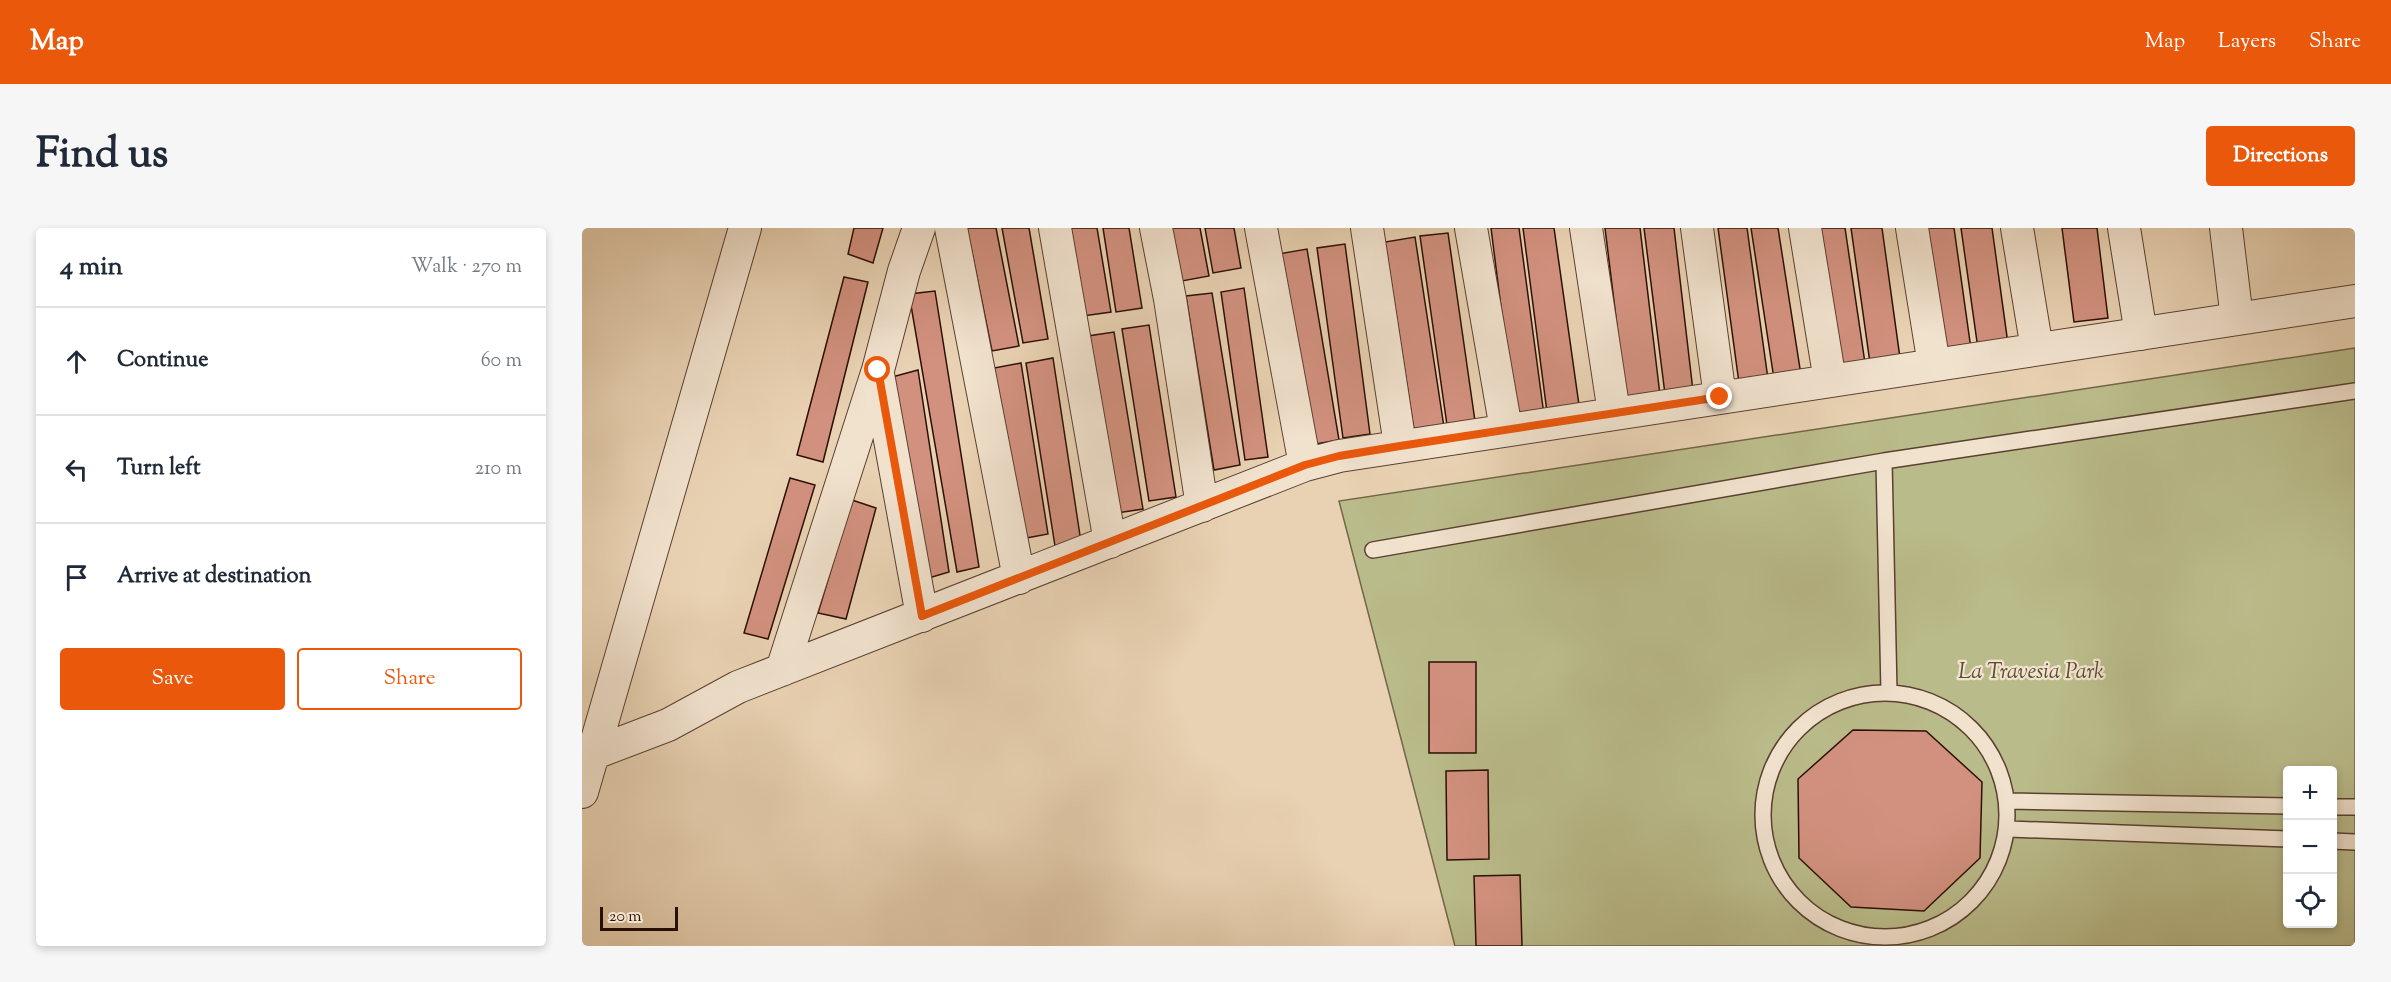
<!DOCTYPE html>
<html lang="en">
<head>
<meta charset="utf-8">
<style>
	:root { --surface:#fff; --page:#f6f6f7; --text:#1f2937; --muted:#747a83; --line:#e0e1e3; --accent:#ea580c }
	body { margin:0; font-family:"Sorts Mill Goudy",serif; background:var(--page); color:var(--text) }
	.controls { position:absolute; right:18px; bottom:18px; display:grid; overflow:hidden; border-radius:6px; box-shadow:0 3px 9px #0003 }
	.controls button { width:54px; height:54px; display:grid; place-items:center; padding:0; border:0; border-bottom:2px solid var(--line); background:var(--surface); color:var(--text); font:30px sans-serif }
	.scale { position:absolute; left:18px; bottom:15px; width:78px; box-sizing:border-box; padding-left:6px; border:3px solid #2b0f04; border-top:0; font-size:16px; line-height:21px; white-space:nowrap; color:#2b0f04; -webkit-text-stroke:4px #f1e2ce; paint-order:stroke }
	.stop { position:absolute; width:18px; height:18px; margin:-14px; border:4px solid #ea580c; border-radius:50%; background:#fff }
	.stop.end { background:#ea580c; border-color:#fff; box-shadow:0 2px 6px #0008 }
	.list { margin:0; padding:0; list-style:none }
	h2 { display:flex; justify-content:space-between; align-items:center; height:78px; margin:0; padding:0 24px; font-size:26px }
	h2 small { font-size:20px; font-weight:400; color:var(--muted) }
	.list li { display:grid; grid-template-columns:39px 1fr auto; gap:18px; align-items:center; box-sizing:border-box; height:108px; padding:0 24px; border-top:2px solid var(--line) }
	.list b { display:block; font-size:22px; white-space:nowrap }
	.list em { font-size:20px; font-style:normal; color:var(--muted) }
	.actions { display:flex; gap:12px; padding:18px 24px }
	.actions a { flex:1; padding:14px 0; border:2px solid var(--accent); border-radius:6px; text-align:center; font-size:21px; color:var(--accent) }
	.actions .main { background:var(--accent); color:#fff }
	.icon { flex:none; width:33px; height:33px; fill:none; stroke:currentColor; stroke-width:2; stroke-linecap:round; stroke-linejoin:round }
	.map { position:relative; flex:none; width:1773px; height:718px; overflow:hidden; border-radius:6px }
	header { display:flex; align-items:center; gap:36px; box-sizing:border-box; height:84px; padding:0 30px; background:var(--accent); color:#fff }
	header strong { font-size:28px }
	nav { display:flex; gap:33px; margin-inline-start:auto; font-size:21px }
	.intro { display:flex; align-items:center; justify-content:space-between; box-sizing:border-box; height:144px; padding:0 36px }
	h1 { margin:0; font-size:42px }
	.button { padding:15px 27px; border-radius:6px; background:var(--accent); color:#fff; font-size:21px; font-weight:700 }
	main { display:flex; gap:36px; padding:0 36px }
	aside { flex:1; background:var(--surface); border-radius:6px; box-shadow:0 3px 9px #0003 }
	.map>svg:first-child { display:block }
	.green { fill:#babb8a; stroke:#726547; stroke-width:1.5; fill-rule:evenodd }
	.building { fill:#d2917f; stroke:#2b0f04; stroke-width:1.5 }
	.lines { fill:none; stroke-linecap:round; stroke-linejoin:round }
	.service-casing { stroke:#5a4030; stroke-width:18 }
	.minor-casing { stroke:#5a4030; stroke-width:34 }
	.service { stroke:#f1e2ce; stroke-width:15 }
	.minor { stroke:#f1e2ce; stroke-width:32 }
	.route { stroke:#ea580c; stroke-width:8 }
	.labels { text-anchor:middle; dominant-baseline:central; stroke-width:4.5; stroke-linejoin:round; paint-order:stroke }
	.park-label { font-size:22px; font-style:italic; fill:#5d4b33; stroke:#f1e2ce }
</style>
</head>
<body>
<header>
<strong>Map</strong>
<nav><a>Map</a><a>Layers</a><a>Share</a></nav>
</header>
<div class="intro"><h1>Find us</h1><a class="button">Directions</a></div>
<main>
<aside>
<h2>4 min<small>Walk · 270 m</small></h2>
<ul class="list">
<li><svg class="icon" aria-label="ahead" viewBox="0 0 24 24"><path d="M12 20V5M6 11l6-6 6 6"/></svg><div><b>Continue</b></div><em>60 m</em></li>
<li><svg class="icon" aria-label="left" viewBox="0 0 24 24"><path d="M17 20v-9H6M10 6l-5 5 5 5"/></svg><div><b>Turn left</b></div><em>210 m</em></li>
<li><svg class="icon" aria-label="arrive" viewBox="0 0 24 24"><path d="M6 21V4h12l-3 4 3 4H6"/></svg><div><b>Arrive at destination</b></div></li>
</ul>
<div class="actions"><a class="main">Save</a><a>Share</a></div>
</aside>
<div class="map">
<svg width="1773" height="718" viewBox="0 0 1773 718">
	<rect width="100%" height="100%" fill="#e9d2b3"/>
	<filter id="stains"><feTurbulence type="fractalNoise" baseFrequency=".00333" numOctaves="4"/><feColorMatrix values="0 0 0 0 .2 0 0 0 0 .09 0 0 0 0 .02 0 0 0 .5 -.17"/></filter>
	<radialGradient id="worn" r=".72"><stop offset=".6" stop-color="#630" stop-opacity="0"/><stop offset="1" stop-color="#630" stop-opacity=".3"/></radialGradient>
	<path class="green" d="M 1773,120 L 1773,718 L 873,718 L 757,273 ZM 1706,542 L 1750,542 L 1750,696 L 1706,696 Z"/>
	<path class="building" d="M 272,0 L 301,0 L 291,35 L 266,26 Z
		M 385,0 L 414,0 L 437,118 L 410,123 Z
		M 420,0 L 447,0 L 466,111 L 441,115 Z
		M 487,0 L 515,0 L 529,84 L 501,88 Z
		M 521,0 L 547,0 L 560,80 L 534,84 Z
		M 590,0 L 618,0 L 627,48 L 600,53 Z
		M 623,0 L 652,0 L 659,40 L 631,45 Z
		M 909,0 L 937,0 L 962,187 L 933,190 Z
		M 941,0 L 972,0 L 997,177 L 965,184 Z
		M 1023,0 L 1058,0 L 1078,167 L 1044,171 Z
		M 1062,0 L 1092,0 L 1111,163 L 1083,166 Z
		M 1136,0 L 1165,0 L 1186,151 L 1157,155 Z
		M 1169,0 L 1196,0 L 1219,147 L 1192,151 Z
		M 1231,0 L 1263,0 L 1283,135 L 1251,139 Z
		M 1269,0 L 1300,0 L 1318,130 L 1288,135 Z
		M 1343,0 L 1372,0 L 1389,121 L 1360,125 Z
		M 1379,0 L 1410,0 L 1426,116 L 1396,121 Z
		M 1480,0 L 1515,0 L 1526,90 L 1492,94 Z
		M 866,5 L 893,193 L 865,197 L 838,8 Z
		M 833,9 L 862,199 L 832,203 L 803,14 Z
		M 763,16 L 788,206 L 761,210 L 735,20 Z
		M 725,21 L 757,212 L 728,217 L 696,26 Z
		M 262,49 L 286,54 L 241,234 L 215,227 Z
		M 662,60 L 686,229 L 663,232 L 639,64 Z
		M 353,63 L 397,339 L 375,344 L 327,66 Z
		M 630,65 L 658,237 L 632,242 L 604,68 Z
		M 567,97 L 594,269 L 567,273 L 540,101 Z
		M 532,104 L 561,281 L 535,285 L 506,108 Z
		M 471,130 L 499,314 L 473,318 L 444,135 Z
		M 439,135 L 466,306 L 439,311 L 412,140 Z
		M 336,142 L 367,344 L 340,352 L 310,149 Z
		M 208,250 L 233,257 L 186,411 L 162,405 Z
		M 270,272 L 294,280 L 264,391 L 236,385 Z
		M 847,434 L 894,434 L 894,525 L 847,525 Z
		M 1271,502 L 1344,503 L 1400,554 L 1398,630 L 1342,683 L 1269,679 L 1217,630 L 1216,551 Z
		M 906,542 L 907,631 L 865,632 L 864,543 Z
		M 938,647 L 940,718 L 894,718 L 892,648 Z"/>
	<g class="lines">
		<g class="service-casing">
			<path id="service" d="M 1302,233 L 1307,464
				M 791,322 L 1302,233 L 1773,163
				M1181 587a122 122 0 1 1 244 0a122 122 0 1 1-244 0Z
				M 1427,573 L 1706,578
				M 1750,579 L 1773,579
				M 1427,601 L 1706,611
				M 1750,613 L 1773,614"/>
		</g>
		<g class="minor-casing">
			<path id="minor" d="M 369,0 L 437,350
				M 473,0 L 528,314
				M 574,0 L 588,71 L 620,278
				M 679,0 L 723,237
				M 785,0 L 818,217
				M 889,0 L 924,201
				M 1004,0 L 1032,185
				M 1115,0 L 1138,169
				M 1223,0 L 1248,153
				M 1330,0 L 1352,137
				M 1435,0 L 1455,121
				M 1542,0 L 1559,106
				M 1644,0 L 1655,91
				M 296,146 L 340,388
				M 200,442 L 296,142 L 322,43 L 337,0
				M 10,526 L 86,497 L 156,459 L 723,237 L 757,228 L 1773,73
				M 0,564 L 163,0"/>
		</g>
		<use href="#service" class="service"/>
		<use href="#minor" class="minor"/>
	</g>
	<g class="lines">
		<path class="route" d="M 296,142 L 340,388 L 723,237 L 757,228 L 818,218 L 1138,169"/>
	</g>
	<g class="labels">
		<g class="park-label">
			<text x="1449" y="445">La Travesia Park</text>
		</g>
	</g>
	<rect width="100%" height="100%" filter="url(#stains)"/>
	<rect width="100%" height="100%" fill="url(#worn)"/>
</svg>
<div class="controls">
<button>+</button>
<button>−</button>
<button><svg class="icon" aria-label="locate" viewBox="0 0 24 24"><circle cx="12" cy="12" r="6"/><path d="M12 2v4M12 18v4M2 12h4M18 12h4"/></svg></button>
</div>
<div class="scale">20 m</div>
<div class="stop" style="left:296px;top:142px"></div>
<div class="stop end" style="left:1138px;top:169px"></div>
</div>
</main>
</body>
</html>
